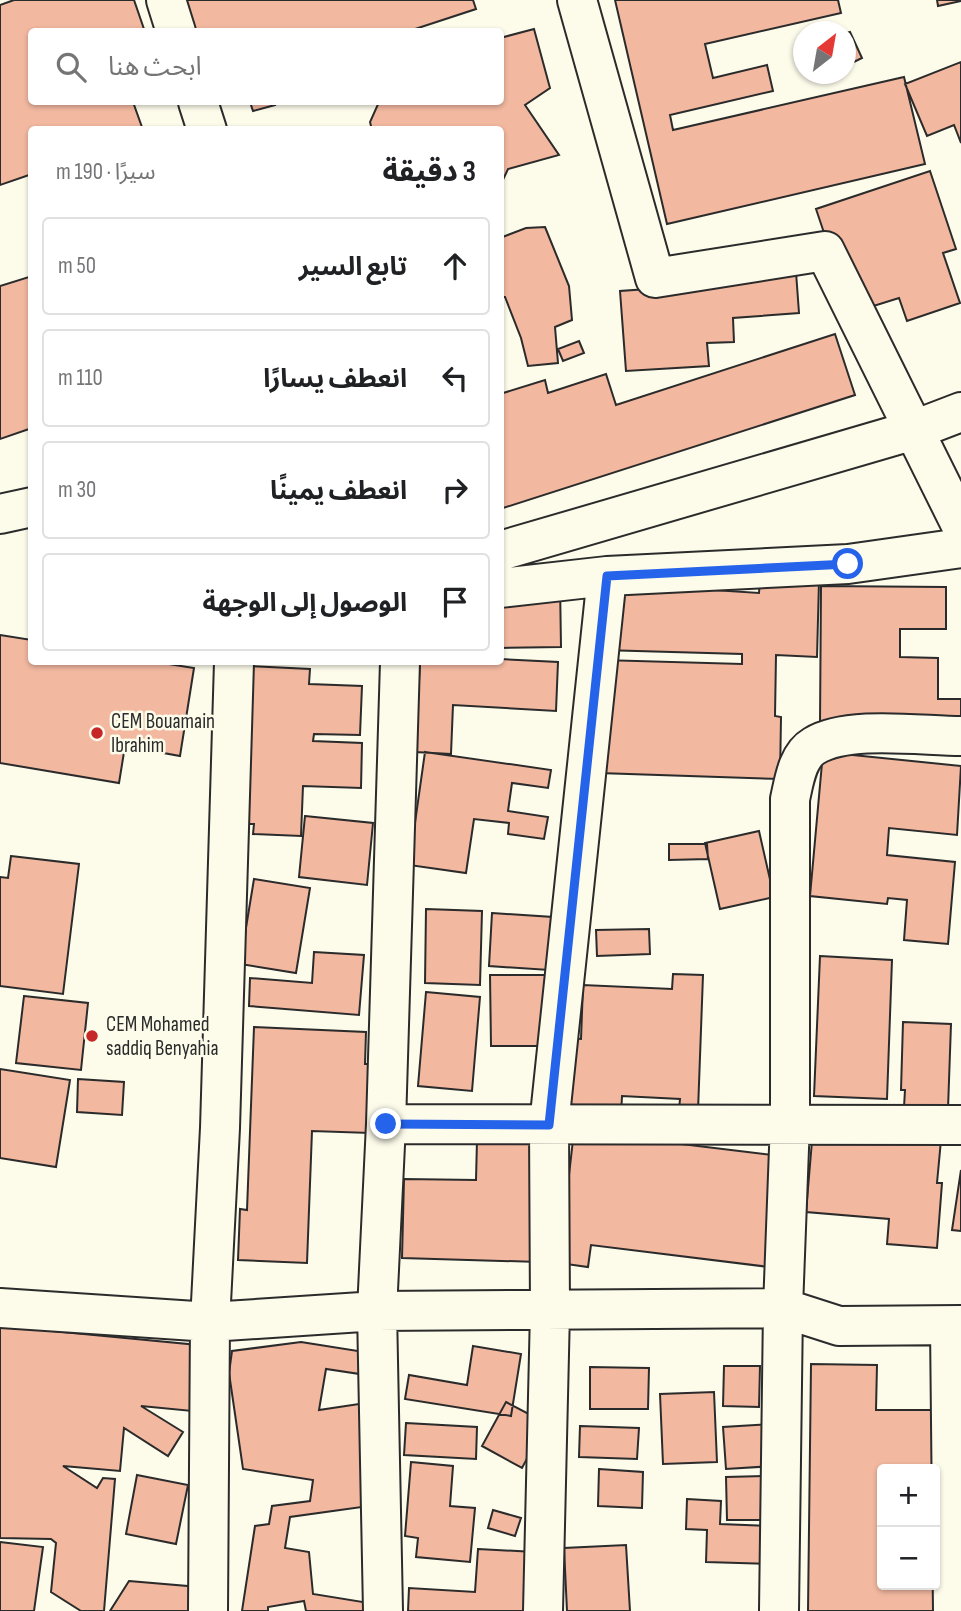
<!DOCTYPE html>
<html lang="ar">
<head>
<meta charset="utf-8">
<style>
	:root { --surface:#fff; --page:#f6f6f6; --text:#202124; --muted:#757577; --line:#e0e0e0 }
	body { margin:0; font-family:"Sofia Sans Condensed","Noto Sans Arabic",sans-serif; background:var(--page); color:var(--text); direction:rtl }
	.controls { position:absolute; right:21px; bottom:21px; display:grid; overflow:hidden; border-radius:7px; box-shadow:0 2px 5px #0004 }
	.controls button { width:63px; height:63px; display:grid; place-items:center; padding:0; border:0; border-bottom:2px solid var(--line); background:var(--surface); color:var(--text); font:35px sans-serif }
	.compass { position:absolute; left:793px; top:21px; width:63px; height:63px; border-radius:50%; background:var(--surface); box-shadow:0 2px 5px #0004; rotate:31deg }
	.stop { position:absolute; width:21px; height:21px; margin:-16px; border:5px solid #2563eb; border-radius:50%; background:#fff }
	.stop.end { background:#2563eb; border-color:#fff; box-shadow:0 2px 7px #0008 }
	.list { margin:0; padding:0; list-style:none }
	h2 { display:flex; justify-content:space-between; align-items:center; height:91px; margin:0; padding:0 28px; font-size:30px }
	h2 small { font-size:23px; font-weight:400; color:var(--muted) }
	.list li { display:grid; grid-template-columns:46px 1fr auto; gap:21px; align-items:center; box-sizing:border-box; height:98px; margin:0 14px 14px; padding:0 14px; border:2px solid var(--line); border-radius:7px }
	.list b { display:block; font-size:26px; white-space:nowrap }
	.list em { font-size:23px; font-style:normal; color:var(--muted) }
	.icon { flex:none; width:38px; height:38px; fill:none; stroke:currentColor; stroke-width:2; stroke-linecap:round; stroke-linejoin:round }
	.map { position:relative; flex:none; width:961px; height:1611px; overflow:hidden; direction:ltr }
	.search { position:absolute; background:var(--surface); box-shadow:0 2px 5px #0004; left:28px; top:28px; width:476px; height:77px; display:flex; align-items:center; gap:18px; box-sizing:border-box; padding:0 24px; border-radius:7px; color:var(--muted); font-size:26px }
	.panel { position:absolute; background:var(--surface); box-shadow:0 2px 5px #0004; left:28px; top:126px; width:476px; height:539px; border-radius:7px; direction:rtl }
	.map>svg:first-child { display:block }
	.building { fill:#f2b8a0; stroke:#2b2b2b; stroke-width:2 }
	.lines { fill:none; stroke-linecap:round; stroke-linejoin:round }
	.minor-casing { stroke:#2b2b2b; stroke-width:42 }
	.minor { stroke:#fdfbea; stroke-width:38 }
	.route { stroke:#2563eb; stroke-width:9 }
	.poi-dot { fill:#c62828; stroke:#fdfbea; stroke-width:2.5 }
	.labels { text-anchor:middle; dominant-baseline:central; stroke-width:5; stroke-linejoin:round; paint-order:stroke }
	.poi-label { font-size:21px; fill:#2b2b2b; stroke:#fdfbea; text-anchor:start }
</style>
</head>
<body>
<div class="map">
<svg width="961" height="1611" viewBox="0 0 961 1611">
	<rect width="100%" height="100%" fill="#fdfbea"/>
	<path class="building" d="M 14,0 L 134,0 L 145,32 L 32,32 L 32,102 L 133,102 L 143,130 L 32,130 L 32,174 L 0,185 L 0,5 Z
		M 162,0 L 473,0 L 476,9 L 406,32 L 172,32 Z
		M 615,0 L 838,0 L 841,13 L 705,44 L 713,78 L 767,65 L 773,91 L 670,115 L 673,130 L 904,77 L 925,164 L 667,224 Z
		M 937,0 L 961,0 L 961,1 L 938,6 Z
		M 534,29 L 550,88 L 525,105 L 559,155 L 508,169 L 500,186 L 500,130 L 372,130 L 370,122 L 379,102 L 500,102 L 500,38 Z
		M 850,32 L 862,58 L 846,66 L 846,33 Z
		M 961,62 L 961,143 L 954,125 L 927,136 L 905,84 Z
		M 250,102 L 274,102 L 275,105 L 253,111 Z
		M 930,171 L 956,249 L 943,253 L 960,303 L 907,321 L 899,298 L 851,313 L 816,209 Z
		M 545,227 L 569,286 L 572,320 L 555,327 L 558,363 L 528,366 L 521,338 L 505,297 L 500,297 L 500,238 L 526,228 Z
		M 796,272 L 799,313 L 733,318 L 734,342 L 707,343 L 709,366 L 626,371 L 620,291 L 691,286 Z
		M 32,276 L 32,428 L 0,439 L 0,286 Z
		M 835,334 L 855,395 L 500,509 L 500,394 L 545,380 L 548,393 L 606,374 L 616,405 Z
		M 579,341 L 584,353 L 563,361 L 558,349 Z
		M 760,579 L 819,581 L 817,657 L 776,655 L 775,716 L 781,717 L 780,779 L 599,773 L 602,660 L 742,664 L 742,654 L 602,650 L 604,583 L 759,593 Z
		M 560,583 L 561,647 L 500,648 L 500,584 Z
		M 821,586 L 946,587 L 946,629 L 900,629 L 900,657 L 938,658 L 938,699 L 961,699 L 961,725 L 820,723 Z
		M 0,635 L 32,640 L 32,662 L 156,662 L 194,668 L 180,756 L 125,746 L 119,783 L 0,763 Z
		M 500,659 L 558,662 L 556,711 L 453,705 L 451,754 L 415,752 L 420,662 Z
		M 251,666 L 310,669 L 309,684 L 362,686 L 360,735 L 314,734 L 313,741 L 362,743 L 361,788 L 303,786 L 301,836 L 253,834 L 254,824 L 245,824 Z
		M 425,752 L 551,770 L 548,788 L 512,783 L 508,811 L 548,817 L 544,839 L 508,834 L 509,823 L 474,819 L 466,873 L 409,865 Z
		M 823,752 L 961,766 L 957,835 L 889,828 L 887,855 L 955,862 L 948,944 L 904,940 L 907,900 L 888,898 L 887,904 L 810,896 Z
		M 305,816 L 373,823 L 367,885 L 299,877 Z
		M 759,831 L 774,897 L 720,909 L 705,843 Z
		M 669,844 L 707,844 L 708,859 L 669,860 Z
		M 11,856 L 79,864 L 63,994 L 0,986 L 0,877 L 8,878 Z
		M 254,879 L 310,888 L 296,973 L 240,964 Z
		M 426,909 L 482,911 L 480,985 L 425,983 Z
		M 492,913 L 553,917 L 549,970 L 489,966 Z
		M 649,929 L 650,954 L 597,956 L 596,930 Z
		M 314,952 L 364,955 L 359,1015 L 249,1006 L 250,978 L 312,983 Z
		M 820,956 L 892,960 L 887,1099 L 814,1096 Z
		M 673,974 L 703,975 L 698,1111 L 679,1110 L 680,1099 L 622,1096 L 621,1116 L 562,1113 L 566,1038 L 581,1039 L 583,985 L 672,989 Z
		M 490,975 L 557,975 L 557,1046 L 491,1046 Z
		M 426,992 L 480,997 L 472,1091 L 418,1086 Z
		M 24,996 L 88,1003 L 81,1070 L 16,1063 Z
		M 903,1022 L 951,1024 L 948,1109 L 904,1107 L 905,1090 L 901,1090 Z
		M 254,1027 L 366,1032 L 365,1064 L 372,1064 L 370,1133 L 312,1131 L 307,1263 L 238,1260 L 240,1209 L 247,1210 Z
		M 0,1069 L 70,1080 L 56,1167 L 0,1158 Z
		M 78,1079 L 124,1082 L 122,1115 L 77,1112 Z
		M 813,1129 L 941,1140 L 937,1183 L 942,1183 L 937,1248 L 887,1244 L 889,1219 L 806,1212 Z
		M 574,1131 L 781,1156 L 769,1267 L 591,1245 L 588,1267 L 559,1263 Z
		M 477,1140 L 537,1141 L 539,1262 L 402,1258 L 404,1179 L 476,1180 Z
		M 961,1170 L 961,1231 L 952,1230 Z
		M 0,1326 L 198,1345 L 192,1411 L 141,1406 L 183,1432 L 168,1456 L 124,1428 L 120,1471 L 63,1466 L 97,1488 L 103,1478 L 115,1479 L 104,1611 L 81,1611 L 51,1592 L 56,1543 L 51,1539 L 0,1538 Z
		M 301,1342 L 377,1354 L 373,1376 L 326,1369 L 319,1410 L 359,1404 L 390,1409 L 391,1503 L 290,1517 L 285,1548 L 309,1552 L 313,1594 L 363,1602 L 364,1611 L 306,1611 L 304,1601 L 268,1607 L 268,1611 L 242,1611 L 255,1526 L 269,1524 L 272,1506 L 310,1501 L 313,1480 L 243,1469 L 229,1373 L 232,1351 Z
		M 473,1346 L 521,1354 L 511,1416 L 405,1399 L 409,1375 L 467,1385 Z
		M 811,1364 L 877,1365 L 876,1410 L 942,1410 L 935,1469 L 882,1469 L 882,1503 L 879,1503 L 882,1585 L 935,1585 L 936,1611 L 808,1611 Z
		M 724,1366 L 760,1366 L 759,1407 L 723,1406 Z
		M 590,1367 L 649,1368 L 648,1409 L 590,1409 Z
		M 714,1392 L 717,1462 L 663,1464 L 660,1394 Z
		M 506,1402 L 546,1423 L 522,1468 L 482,1446 Z
		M 406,1423 L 477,1427 L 476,1459 L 404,1455 Z
		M 772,1424 L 774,1466 L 726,1469 L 723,1427 Z
		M 580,1426 L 639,1428 L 637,1459 L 579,1457 Z
		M 411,1462 L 453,1466 L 450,1506 L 475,1508 L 470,1562 L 416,1557 L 418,1538 L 405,1536 Z
		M 599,1469 L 643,1472 L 642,1508 L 598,1506 Z
		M 137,1475 L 188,1485 L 176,1544 L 126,1534 Z
		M 768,1476 L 768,1520 L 727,1520 L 726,1477 Z
		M 687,1499 L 721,1501 L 720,1524 L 772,1526 L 771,1564 L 706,1562 L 707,1530 L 686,1529 Z
		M 493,1510 L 521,1518 L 515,1536 L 488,1528 Z
		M 0,1542 L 43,1547 L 34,1611 L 0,1611 Z
		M 626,1545 L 630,1611 L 567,1611 L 564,1548 Z
		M 478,1549 L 535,1552 L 531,1611 L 408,1611 L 409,1588 L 475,1592 Z
		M 129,1581 L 199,1587 L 197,1611 L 110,1611 Z"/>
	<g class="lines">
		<g class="minor-casing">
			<path id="minor" d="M 166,0 L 176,32
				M 577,0 L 655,278 L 825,251 L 961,525
				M 198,102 L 207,130
				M 0,514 L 32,507
				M 500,551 L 914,430 L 961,412
				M 500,588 L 607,576 L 848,564 L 961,548
				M 386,1124 L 961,1125
				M 0,1308 L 210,1322 L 377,1311 L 783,1308 L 839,1326 L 961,1325
				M 950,1326 L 953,1611
				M 208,1611 L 210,1322 L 220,1128 L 234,662
				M 383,1611 L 377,1311 L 386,1124 L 400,662
				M 543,1611 L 550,1311 L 549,1125 L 607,576
				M 779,1611 L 783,1308 L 790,1122 L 790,799 C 794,782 797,756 814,746 C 848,725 922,736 961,736"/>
		</g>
		<use href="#minor" class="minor"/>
	</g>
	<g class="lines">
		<path class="route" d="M 386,1124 L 549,1125 L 607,576 L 848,564"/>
	</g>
	<g class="poi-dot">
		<circle cx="97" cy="733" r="7"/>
		<circle cx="92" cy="1036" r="7"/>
	</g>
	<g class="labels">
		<g class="poi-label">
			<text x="111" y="721">CEM Bouamain<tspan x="111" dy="24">Ibrahim</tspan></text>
			<text x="106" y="1024">CEM Mohamed<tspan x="106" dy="24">saddiq Benyahia</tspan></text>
		</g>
	</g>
</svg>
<div class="controls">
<button>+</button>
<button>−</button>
</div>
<svg class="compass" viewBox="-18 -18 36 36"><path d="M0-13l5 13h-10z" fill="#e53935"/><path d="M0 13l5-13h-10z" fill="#757577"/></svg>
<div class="stop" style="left:848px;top:564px"></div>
<div class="stop end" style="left:386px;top:1124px"></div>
<div class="search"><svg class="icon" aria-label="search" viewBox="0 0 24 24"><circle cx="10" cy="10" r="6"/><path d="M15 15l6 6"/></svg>ابحث هنا</div>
<section class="panel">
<h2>3 دقيقة<small>سيرًا · 190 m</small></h2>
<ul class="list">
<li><svg class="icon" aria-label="ahead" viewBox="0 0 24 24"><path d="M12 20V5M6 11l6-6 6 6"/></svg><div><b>تابع السير</b></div><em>50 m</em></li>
<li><svg class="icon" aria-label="left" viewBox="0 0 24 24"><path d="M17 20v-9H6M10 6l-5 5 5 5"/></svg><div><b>انعطف يسارًا</b></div><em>110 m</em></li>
<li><svg class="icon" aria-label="right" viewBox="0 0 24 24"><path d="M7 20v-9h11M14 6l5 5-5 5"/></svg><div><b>انعطف يمينًا</b></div><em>30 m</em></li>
<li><svg class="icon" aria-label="arrive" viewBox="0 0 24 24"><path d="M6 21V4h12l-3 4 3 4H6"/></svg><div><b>الوصول إلى الوجهة</b></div></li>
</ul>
</section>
</div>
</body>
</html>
